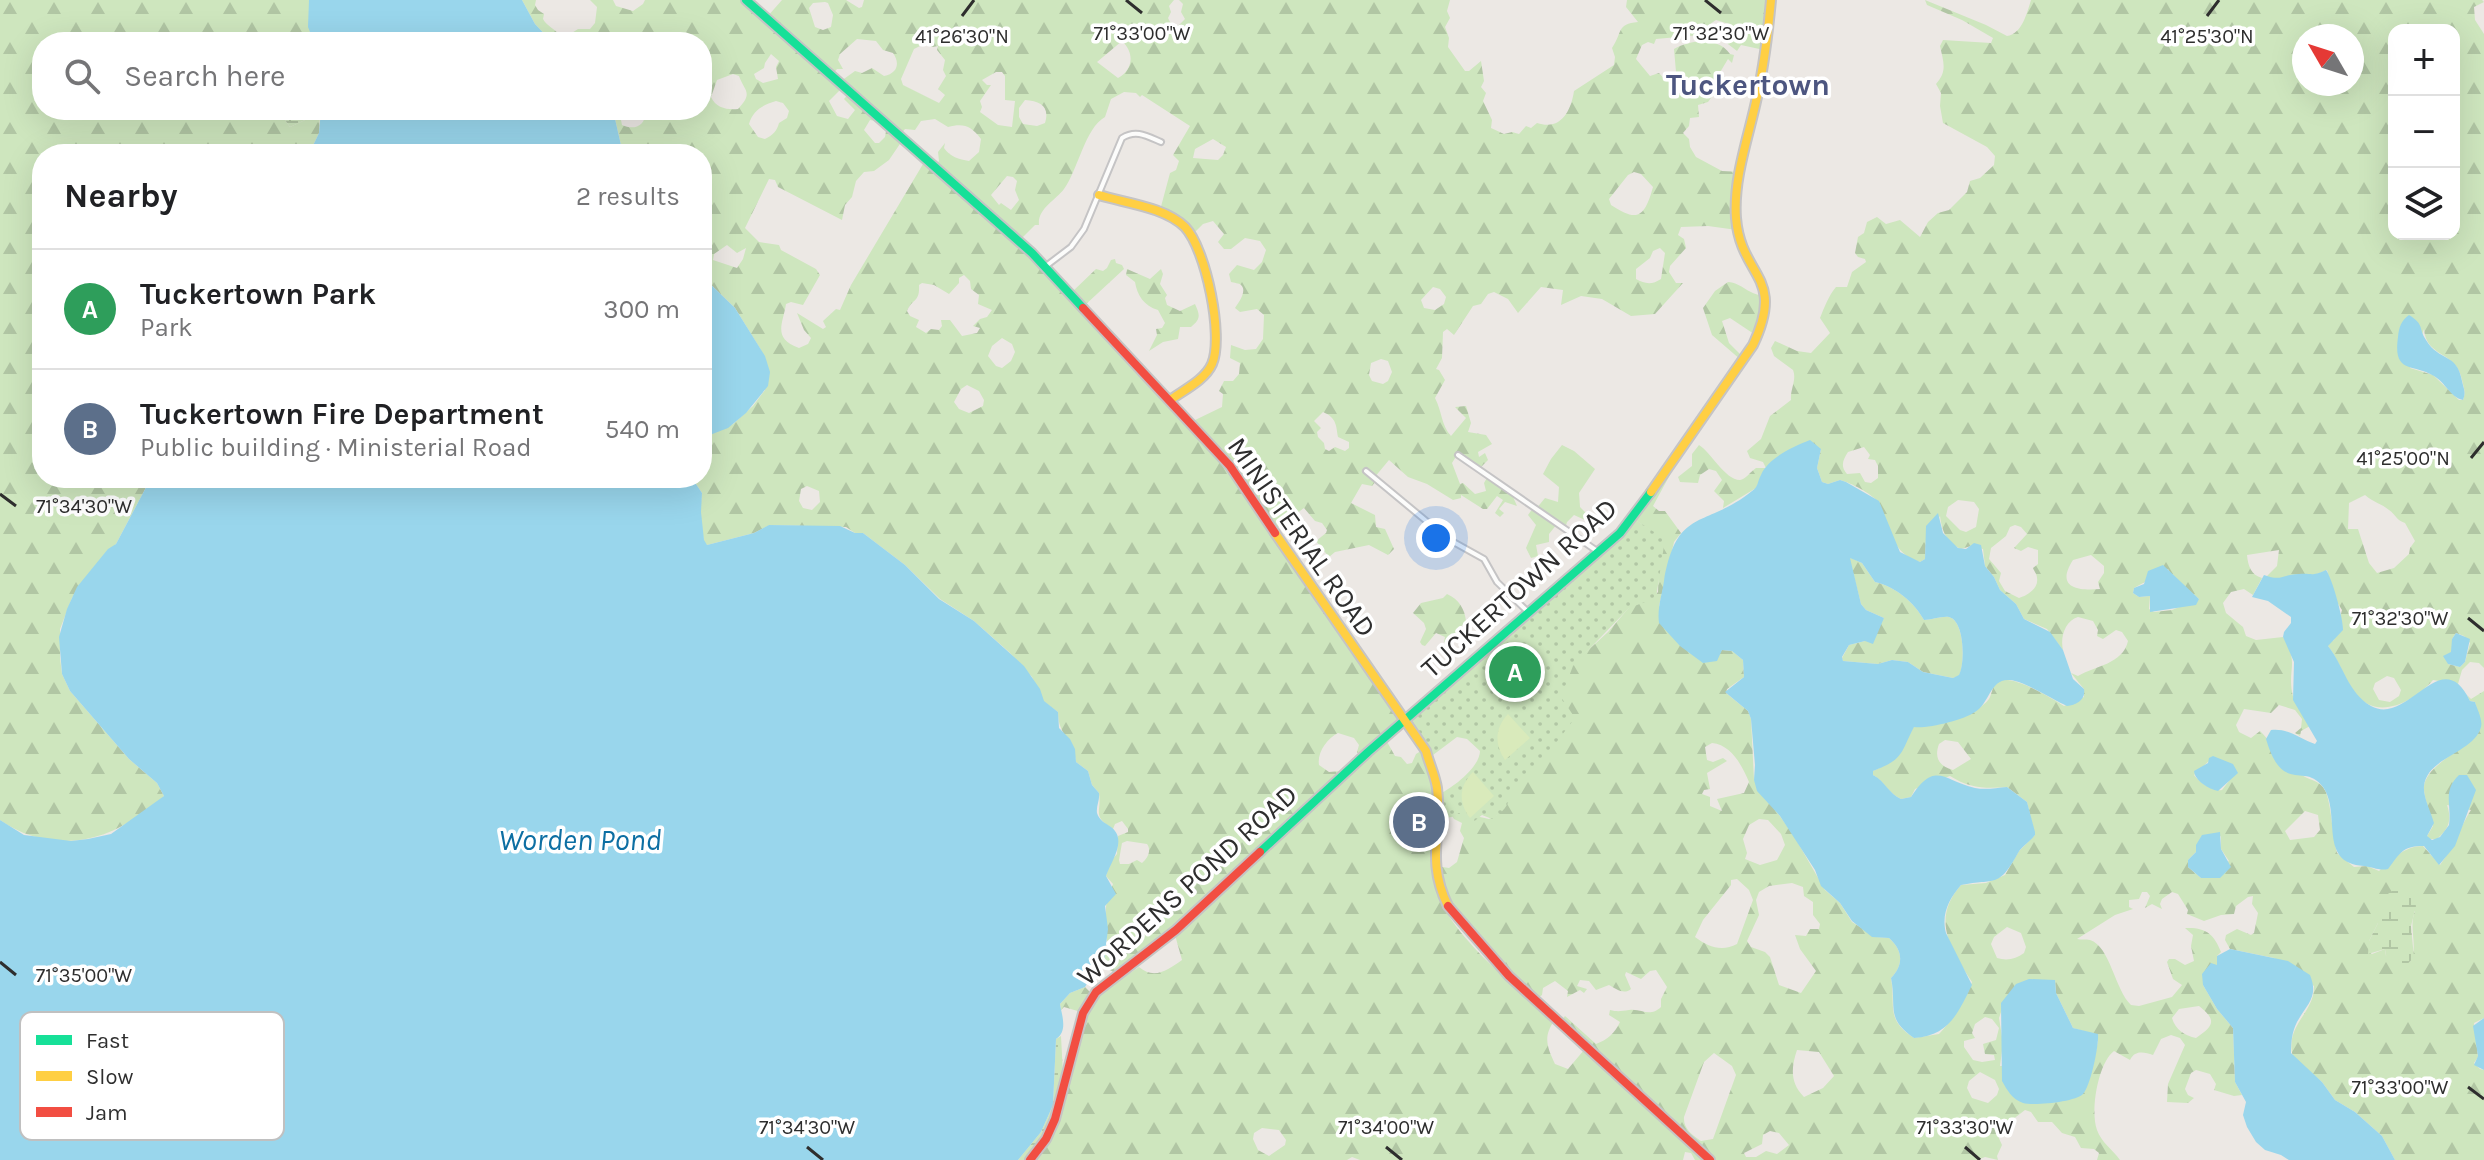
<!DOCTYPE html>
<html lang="en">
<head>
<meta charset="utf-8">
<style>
	:root { --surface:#fff; --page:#f6f6f6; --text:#202124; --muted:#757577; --line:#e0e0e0; --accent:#b45309 }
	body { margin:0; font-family:Karla,sans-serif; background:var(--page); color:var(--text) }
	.controls { position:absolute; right:24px; top:24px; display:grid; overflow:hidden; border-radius:16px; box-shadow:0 8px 32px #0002 }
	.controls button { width:72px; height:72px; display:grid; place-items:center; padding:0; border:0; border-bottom:2px solid var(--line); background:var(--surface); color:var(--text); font:40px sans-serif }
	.compass { position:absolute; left:2292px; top:24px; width:72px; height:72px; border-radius:50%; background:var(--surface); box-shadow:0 8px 32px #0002; rotate:309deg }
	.you { position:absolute; left:1436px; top:538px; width:28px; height:28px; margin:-20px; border:6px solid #fff; border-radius:50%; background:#1a73e8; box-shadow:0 0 0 12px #1a73e833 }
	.badge { display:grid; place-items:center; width:52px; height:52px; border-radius:50%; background:var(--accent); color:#fff; font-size:26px; font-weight:700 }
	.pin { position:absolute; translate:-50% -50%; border:4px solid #fff; box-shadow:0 2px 8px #0006 }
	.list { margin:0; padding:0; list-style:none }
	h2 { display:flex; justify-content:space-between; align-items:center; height:104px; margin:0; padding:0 32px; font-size:34px }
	h2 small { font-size:26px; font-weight:400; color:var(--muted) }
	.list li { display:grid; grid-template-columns:52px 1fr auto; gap:24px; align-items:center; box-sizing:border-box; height:120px; padding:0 32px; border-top:2px solid var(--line) }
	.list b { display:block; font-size:30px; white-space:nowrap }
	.list p { margin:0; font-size:26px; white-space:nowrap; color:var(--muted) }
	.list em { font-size:26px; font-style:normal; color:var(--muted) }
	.icon { flex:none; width:44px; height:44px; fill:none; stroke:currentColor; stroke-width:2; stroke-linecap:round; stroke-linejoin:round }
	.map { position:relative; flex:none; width:2484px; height:1160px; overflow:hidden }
	.search { position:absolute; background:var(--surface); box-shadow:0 8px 32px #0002; left:32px; top:32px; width:680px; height:88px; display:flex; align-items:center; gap:20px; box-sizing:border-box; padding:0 28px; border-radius:32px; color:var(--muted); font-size:30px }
	.panel { position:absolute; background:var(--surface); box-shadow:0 8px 32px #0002; left:32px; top:144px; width:680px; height:344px; border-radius:32px }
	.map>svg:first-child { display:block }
	.grass { fill:#cee6be }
	.forest { fill:url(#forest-firs); fill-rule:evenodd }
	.wetland { fill:url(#wetland-marsh) }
	.park { fill:url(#park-dots) }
	.pitch { fill:#d9eabb }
	.water { fill:#99d6ec; fill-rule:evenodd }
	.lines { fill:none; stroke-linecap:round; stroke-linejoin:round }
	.street-casing { stroke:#c5c4c5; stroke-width:8 }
	.fast-casing { stroke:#c5c4c5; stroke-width:12 }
	.slow-casing { stroke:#c5c4c5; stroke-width:12 }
	.jam-casing { stroke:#c5c4c5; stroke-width:12 }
	.street { stroke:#fcfcfb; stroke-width:4 }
	.fast { stroke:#16e098; stroke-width:8 }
	.slow { stroke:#ffcf43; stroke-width:8 }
	.jam { stroke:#f24e42; stroke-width:8 }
	.ticks { fill:none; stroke:#2e2e2e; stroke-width:3 }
	.labels { text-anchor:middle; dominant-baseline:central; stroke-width:7; stroke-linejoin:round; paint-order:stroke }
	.street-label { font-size:28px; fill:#2e2e2e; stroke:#fff }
	.neighbourhood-label { font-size:30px; font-weight:bold; fill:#4d5680; stroke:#fff }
	.water-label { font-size:30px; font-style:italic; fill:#0d6fa3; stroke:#fff }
	.key { fill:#fff; stroke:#c0c0c0; stroke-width:2 }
	.key-label { font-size:22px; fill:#2e2e2e }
	.ticks-label { font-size:20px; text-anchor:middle; fill:#2e2e2e; stroke:#fff; stroke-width:7; stroke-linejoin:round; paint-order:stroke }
</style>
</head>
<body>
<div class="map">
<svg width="2484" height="1160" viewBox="0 0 2484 1160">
	<defs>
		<pattern id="forest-firs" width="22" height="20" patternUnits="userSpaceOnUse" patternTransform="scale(2)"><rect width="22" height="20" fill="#cee6be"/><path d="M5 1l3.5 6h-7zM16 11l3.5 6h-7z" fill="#b1c6a4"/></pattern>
		<pattern id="wetland-marsh" width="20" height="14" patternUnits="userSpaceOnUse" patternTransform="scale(2)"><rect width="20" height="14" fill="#cee6be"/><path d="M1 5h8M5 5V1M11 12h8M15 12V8" fill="none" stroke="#b1c6a4"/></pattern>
		<pattern id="park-dots" width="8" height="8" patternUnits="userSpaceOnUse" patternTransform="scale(2)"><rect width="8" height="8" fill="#cee6be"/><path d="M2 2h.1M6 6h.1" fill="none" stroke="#b1c6a4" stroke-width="1.8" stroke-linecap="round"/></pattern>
	</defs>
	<rect width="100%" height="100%" fill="#ece8e4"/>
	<path class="grass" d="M 1562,445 L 1574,451 L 1595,469 L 1579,493 L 1580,507 L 1591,518 L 1585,520 L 1574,515 L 1567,522 L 1565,529 L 1557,524 L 1549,534 L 1549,542 L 1536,545 L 1538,556 L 1531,558 L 1526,548 L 1536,525 L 1528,515 L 1533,508 L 1536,509 L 1545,498 L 1558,502 L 1559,487 L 1543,474 L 1551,459 Z"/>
	<path class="forest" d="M 0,0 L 309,0 L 309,24 L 314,41 L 42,42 L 42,110 L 278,110 L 290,127 L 320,113 L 319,133 L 309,154 L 42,154 L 42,478 L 151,478 L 116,544 L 78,587 L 72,598 L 60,629 L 60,658 L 62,674 L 70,691 L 129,759 L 157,783 L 164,796 C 158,804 147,808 139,815 C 99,846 44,851 0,820 Z
		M 522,0 L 536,0 L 535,5 L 538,10 L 544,14 L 543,19 C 547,27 557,29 559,36 L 567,36 L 578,29 L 590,29 L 595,23 L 597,7 L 590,0 L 613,0 L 616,6 L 633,11 L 643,4 L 645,0 L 746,0 L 767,17 L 782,0 L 846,0 L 859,8 L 862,7 L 864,0 L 1174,0 L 1169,6 L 1171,12 L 1168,18 L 1170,22 L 1178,26 L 1185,19 L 1181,12 L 1183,4 L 1179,0 L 1450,0 L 1447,11 L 1450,18 L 1445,27 L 1449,38 L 1448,47 L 1465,71 L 1469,71 L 1481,61 L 1484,81 L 1481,87 L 1486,93 L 1483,101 L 1492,120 L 1491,128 L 1504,134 L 1512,132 L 1519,134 L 1526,126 L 1531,128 L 1537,123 C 1561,131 1571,111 1574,91 L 1614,65 L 1615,57 L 1612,48 C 1623,32 1616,24 1638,22 L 1626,7 L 1627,0 L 1771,0 L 1764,50 L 1741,45 L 1737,51 L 1724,41 L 1730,37 L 1732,30 L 1729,24 L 1716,20 L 1707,26 L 1705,32 L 1708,37 L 1700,35 L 1656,39 L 1654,44 L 1648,42 L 1642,45 L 1636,59 L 1650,76 L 1659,73 L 1666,81 L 1673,82 L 1676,72 L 1674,49 C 1691,40 1717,36 1730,54 L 1734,55 L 1732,63 L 1728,59 L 1710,89 L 1713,95 L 1708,102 L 1698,105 L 1699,117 L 1690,118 L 1689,126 L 1683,133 L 1689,139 L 1690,147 L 1696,157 L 1722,171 L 1741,172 L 1737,230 L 1708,226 L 1681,227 L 1678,235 L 1684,239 L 1686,248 L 1670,266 L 1669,272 L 1676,283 L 1683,283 L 1655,314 L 1631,316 L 1602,299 L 1581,296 L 1561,305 L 1563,290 L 1541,287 L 1518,313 L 1508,299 L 1494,292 L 1488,294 L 1481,304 L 1473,306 L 1454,335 L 1447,329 L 1443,332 L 1442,358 L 1436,369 L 1439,370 L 1445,380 L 1435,398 C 1442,411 1441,425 1451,436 L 1466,418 L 1455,407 L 1466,406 L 1471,423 L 1468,432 L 1486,435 L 1492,444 L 1478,452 L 1479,457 L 1485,453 L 1488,460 L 1479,469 L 1457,455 L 1452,463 L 1460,484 L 1463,483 L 1475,494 L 1486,491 L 1484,483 L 1488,476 L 1511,492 L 1517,506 L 1505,502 L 1499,509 L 1504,513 L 1500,517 L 1495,513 L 1503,500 L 1497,496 L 1487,509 L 1483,509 L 1461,495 L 1461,498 L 1453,500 L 1427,484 L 1408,477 L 1389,460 L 1374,478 L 1376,481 L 1372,486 L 1362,484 L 1351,503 L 1375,515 L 1376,527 L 1385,529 L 1394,549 L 1388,555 L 1369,545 L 1335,552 L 1329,557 L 1316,541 L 1326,533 L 1327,530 L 1322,523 L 1315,521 L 1304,508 L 1277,528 L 1236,468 L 1193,421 L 1222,407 L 1223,394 L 1219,391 L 1224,381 L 1233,381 L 1239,374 L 1240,363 L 1230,358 L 1231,345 L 1245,350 L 1256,349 L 1263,339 L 1264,315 L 1257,309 L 1240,312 L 1235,308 C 1237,305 1248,291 1241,285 C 1239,283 1234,283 1231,282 L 1229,274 L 1237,265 L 1254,270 L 1262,262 L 1266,250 L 1260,241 L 1245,238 L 1231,249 L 1224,249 L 1218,242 L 1224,234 L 1213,221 L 1203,224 L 1192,235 L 1183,225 L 1159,214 L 1170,173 L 1176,170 L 1179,161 L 1173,155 L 1190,126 L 1142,95 L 1140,97 L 1136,93 L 1124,92 L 1111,99 L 1105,117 C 1085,128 1078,170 1064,189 C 1056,200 1037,209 1039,225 L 1035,225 L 1019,241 L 1071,293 L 1096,269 L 1103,271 L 1107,268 L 1111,260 L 1115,259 L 1116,263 L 1122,265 L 1124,269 L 1084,306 L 1227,466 L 1398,718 L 1360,756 L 1357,752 L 1359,745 L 1354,738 L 1338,733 C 1327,739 1317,752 1319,765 L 1329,772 L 1341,771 L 1183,920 L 1117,974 L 1101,965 L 1096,968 C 1114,955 1104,928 1106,909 C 1106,901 1110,892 1113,884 L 1106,876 L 1110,862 L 1117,854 L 1118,836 L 1128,832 L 1128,829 L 1122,821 L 1115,824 L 1113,829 C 1091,815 1102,813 1099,793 L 1092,785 L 1088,771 L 1076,762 C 1074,740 1058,736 1058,712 L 1043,701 L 1032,677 L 1009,652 L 974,621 L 940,599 L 905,565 L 863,533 L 855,533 L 846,527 L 770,525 L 754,533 L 707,545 L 704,543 L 700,512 L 702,493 L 692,478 L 702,478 L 702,438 L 733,424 L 753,406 L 765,390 L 761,350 L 735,308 L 702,276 L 712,259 L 702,253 L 702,154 L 623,154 L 613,110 L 621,110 L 620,115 L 622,125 C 635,131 647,125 645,110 L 702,110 L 702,42 L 617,42 C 612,33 603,34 593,34 L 585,42 L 552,42 L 535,24 ZM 825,2 L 828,3 L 833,15 L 831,27 L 823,30 L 815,27 L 809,8 L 813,3 ZM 857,39 L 876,41 L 883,50 L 893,53 C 900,63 898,73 884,76 L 872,68 L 862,73 L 855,71 L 841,81 L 833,74 L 837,69 L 843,69 L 838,60 L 840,54 ZM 1122,41 C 1135,53 1133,70 1118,78 L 1097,62 ZM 924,44 L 933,47 L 938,46 L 937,50 L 945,60 L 943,70 L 946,76 L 938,89 L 945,95 L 939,103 L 903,85 L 901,79 L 914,49 ZM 771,54 L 779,61 L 776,67 L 778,79 L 763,83 L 756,79 L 754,74 L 764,68 L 765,63 ZM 996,72 L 1002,72 L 1005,76 L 1005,100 L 1015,101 L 1012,127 L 998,125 L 980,112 L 982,107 L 980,101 L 991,85 L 987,85 L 982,80 ZM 733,74 L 739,76 C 744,91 754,92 738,109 C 727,110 716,108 711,97 L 717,80 ZM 845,85 L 851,91 L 844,99 L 855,110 L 848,119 L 837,116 L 829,101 ZM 1025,100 C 1041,101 1050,107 1045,123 L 1037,126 L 1023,124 L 1019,117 L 1019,108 ZM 776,101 L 783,103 L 789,111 L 787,118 L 779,123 C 777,131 773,135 765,139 L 758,137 L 749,124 C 753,110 763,105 776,101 ZM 882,117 L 891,126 L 886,131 L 885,137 L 879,143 L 875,143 L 864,130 L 870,120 L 876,121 ZM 935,119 L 948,127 C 964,123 971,126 981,139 L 979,152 L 969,161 C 959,159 950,157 944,148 L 945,143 L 938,152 L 939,161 L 935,166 L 926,159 L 851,285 L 840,310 L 836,309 L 823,321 L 826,327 L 823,329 L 797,313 L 804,330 L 811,338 L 808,344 L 799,348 C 772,338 783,324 786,304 L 791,302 L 803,305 L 820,275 L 816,269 L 781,250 L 779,245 L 759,242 L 745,228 L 769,179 L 775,180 L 778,187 L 842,220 L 845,205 L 852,197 L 856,181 L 864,172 L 874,171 L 889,160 L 904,138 L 901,134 L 905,129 L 915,130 L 921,121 ZM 1213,139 L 1226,147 L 1223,155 L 1218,160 L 1193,158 L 1195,149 ZM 1634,172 L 1641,174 L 1653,187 C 1644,220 1636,221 1611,205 L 1609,199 L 1628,175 ZM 1007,176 L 1013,177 L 1017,181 L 1015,190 L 1019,200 L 1011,210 L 1001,203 L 999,205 L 991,195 ZM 727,245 L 737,253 L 746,248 L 743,259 L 737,268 L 713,260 L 714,254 ZM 1660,248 L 1665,253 L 1661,279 C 1652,285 1645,284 1636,279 L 1636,269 L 1650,258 L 1653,251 ZM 964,275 L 970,281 L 971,289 L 979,295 L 978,304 L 992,310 L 987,317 L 980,319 L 973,326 L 980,328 L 977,333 L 962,336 L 950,320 L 941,320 L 942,326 L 939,330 L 931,329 L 926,333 L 916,327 L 919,320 L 910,316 L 907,311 C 912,298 920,303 919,285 L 922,283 L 934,285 L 949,294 L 959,283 L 959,278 ZM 1433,287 L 1440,289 L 1446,297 L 1444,304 L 1435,310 L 1424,308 L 1421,300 ZM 1002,338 L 1012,344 L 1015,352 L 1011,361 L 1002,368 L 996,366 L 988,356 L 992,346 ZM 1381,359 L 1388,361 L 1392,372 L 1388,381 L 1383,384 L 1372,381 L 1369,375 L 1371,363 ZM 967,385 L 979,391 L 984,400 L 983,406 L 969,413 L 959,409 L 954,402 L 961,389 ZM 1323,412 C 1337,418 1336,426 1338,437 L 1349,442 L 1349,448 L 1345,451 L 1335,447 L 1329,451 L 1325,449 L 1324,443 L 1318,437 L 1317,432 L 1321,428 L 1314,421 ZM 807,486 L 819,491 L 820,502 L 812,510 L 803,508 L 799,501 L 801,489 ZM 1127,841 L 1147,844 C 1152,851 1147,859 1142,863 L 1137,860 L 1129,864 L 1120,864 L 1119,860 L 1122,843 Z
		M 1925,0 L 1986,25 L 2007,36 C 2022,34 2027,13 2031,0 L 2482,0 L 2484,2 L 2474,7 L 2475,20 L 2484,34 L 2484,668 L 2479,663 L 2470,662 L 2462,670 L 2458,684 L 2433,680 C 2413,703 2374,723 2353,690 C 2343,676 2339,660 2328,646 L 2328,643 L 2334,640 L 2342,610 L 2335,599 L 2327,570 L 2310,577 L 2302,574 L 2277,579 L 2266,577 L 2277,566 L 2279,550 L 2247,555 C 2248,566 2251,575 2262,578 L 2253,595 L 2244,589 L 2231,592 L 2223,603 L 2226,613 L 2243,627 L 2246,636 L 2256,640 L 2283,637 C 2299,663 2288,667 2292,692 C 2294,706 2304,713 2310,726 L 2301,731 L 2300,736 L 2295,733 L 2301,728 L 2302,719 L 2295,710 L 2279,705 L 2271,713 L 2244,709 L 2236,725 L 2239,732 L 2251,738 L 2260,731 C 2272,743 2286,763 2302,775 C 2310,781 2321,780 2326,792 C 2332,809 2332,835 2337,853 L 2354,867 L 2367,866 L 2379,871 C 2393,859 2404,846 2423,846 L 2440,865 C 2455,845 2458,831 2471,810 L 2447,805 C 2452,820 2449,829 2437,839 L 2428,839 L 2427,836 L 2433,826 C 2431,814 2425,802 2424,790 C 2422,771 2452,755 2465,745 C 2472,741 2477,733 2481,726 L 2475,702 L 2470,701 L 2467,695 L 2471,699 L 2484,691 L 2484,1018 L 2474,1023 L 2478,1057 L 2474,1063 L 2480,1069 L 2484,1070 L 2484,1160 L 2395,1160 L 2382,1136 L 2355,1112 L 2335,1100 L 2322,1082 L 2293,1057 C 2284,1025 2315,1013 2314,986 L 2274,958 L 2230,949 L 2225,940 L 2226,935 L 2237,929 L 2251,935 L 2254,933 L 2258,913 L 2252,904 L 2253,896 L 2248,897 L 2236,906 L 2234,914 L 2221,915 L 2204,921 L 2187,914 L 2188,910 L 2178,894 L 2172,892 L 2162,899 L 2160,904 L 2162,909 L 2152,904 L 2145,908 L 2150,896 L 2147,892 L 2142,892 L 2139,899 L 2129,900 L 2129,907 L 2133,909 L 2115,915 L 2077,939 C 2081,940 2086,939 2090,940 C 2110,946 2115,990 2131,1005 L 2139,1006 L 2172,997 L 2182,985 L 2173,979 L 2167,962 L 2169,959 L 2175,959 L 2185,965 L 2194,961 L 2191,946 L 2193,935 L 2185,928 C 2206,927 2214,934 2221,952 L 2217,956 L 2217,965 L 2203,985 L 2217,1009 L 2233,1028 L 2235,1082 L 2242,1095 L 2234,1096 L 2214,1090 L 2216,1084 L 2210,1074 L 2196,1070 L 2191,1073 L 2185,1089 L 2188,1095 L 2194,1098 L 2188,1103 L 2167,1102 L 2168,1084 L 2185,1045 L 2180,1038 L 2171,1035 L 2161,1039 L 2153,1055 C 2144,1052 2135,1050 2130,1060 L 2114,1051 C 2098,1063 2090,1111 2097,1130 C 2101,1142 2113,1150 2120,1160 L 2097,1160 L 2099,1153 L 2094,1149 L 2081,1148 L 2075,1137 L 2062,1133 L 2052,1122 L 2038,1122 L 2031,1112 L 2025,1110 L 2012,1120 L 2004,1123 L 1997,1134 L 2002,1145 L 1997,1156 L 1998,1160 L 1985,1157 L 1977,1160 L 1715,1160 L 1561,1021 L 1565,1016 L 1596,1044 C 1607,1040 1615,1033 1620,1022 L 1609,1015 L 1610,1010 C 1618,1012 1621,1011 1629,1010 C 1642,1008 1649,1018 1661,1007 L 1661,999 L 1667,987 L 1656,970 L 1650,971 L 1641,979 L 1626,972 L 1625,975 L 1631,989 C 1624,995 1616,989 1609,985 L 1596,990 L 1589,981 L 1580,980 L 1577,986 L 1587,989 L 1584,993 L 1580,990 L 1567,997 L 1568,991 L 1555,981 L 1543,988 L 1542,995 L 1538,998 L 1493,956 L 1446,901 L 1436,866 L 1449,868 L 1457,862 L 1464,838 L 1460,831 L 1462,823 L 1454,819 L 1452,816 L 1458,812 L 1489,819 L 1497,815 L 1509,793 L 1518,784 L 1572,665 L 1608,632 L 1633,603 L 1652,599 L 1658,592 L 1660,537 L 1634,519 L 1666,470 L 1671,473 L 1653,506 L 1659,511 L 1665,511 L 1681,533 L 1674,542 L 1659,606 L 1719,653 L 1722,650 L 1732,651 L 1743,660 L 1744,677 L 1727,689 L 1726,693 L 1748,711 L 1751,719 L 1754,780 L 1794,836 L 1825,890 L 1840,903 L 1852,922 L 1876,937 L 1889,938 C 1903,950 1904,965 1891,978 C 1896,1007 1885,1019 1914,1038 L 1939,1034 C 1953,1019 1965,1001 1972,982 C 1950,948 1931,919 1961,885 L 1986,883 L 2005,875 L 2019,851 L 2035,835 L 2027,802 L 2007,787 C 1985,789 1969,788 1950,776 L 1915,789 L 1911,797 L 1901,799 C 1889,794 1884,781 1873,775 L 1873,771 C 1891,764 1906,743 1914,726 C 1936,724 1974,718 1989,699 C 1992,694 1992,686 1997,682 C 2009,672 2052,698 2064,706 L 2084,697 L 2084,689 L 2071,673 L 2078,676 C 2095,666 2123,664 2128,641 L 2122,632 L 2116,630 L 2103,639 L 2097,636 L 2098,630 L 2093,621 L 2078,617 C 2065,621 2060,637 2063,650 L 2047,629 L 2024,619 L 2016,604 L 2000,590 L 1994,577 L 1985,566 L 1983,549 L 1971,546 L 1961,549 C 1946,542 1942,531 1940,516 L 1926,539 L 1925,559 L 1920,562 C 1899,557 1888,534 1882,514 C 1881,508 1882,508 1878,502 C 1871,493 1851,483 1840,480 L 1828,484 L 1822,482 L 1817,468 L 1821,449 L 1766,469 L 1756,488 L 1723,508 L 1724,501 L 1714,491 L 1722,480 L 1716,471 L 1709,469 L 1700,475 L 1698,483 L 1680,482 L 1678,477 L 1692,466 L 1692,454 L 1699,445 C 1710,451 1725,480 1740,480 C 1745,480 1751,471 1756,468 L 1766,468 L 1763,462 L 1750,458 L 1747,451 L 1761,439 L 1770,416 L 1791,400 C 1790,389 1797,380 1793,370 L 1774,356 L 1771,348 L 1775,341 L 1797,351 L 1811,353 L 1830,333 L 1820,318 C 1824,308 1829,295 1836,287 L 1847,287 L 1852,272 L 1866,262 L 1865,259 L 1858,257 L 1855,253 L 1858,237 L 1864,233 L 1867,222 L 1877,217 L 1886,224 L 1900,220 L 1920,237 L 1928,222 L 1938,213 L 1949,210 L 1967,192 L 1970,181 L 1980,178 L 1994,165 L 1995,156 L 1987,147 L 1943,123 L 1940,106 L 1941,93 L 1936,84 C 1948,71 1943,61 1940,46 L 1943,40 L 1991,43 L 1993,38 L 1962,20 L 1927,5 ZM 2394,30 L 2454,30 L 2454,234 L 2394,234 ZM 2304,36 L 2352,36 L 2352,84 L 2304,84 ZM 2424,329 C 2426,358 2457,351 2462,380 C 2464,389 2466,392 2463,400 L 2459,400 L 2433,375 L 2410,368 ZM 1864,447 L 1870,455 L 1868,459 L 1875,460 L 1878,466 L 1878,478 L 1871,483 L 1865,482 L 1860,473 L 1847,474 C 1840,466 1843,460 1848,452 ZM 2365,495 C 2373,502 2382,504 2389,510 C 2396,515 2396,520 2405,523 L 2415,541 L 2410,548 L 2409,554 L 2394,568 L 2377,573 L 2369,563 L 2358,529 L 2348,529 L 2349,503 ZM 1958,500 L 1974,502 L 1979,509 L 1976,527 L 1966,532 L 1960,530 L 1946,516 L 1948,507 ZM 2015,525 L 2021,527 L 2027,534 L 2014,548 L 2021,551 L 2028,547 L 2038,550 L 2038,564 L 2033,568 C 2034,571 2037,574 2037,578 C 2039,588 2027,596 2019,598 L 2005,591 L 1999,581 L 2001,573 L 1989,559 L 1991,548 L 2006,536 L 2010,527 ZM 2091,555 L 2104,566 L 2104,573 L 2098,582 L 2100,589 C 2078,591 2055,588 2073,560 ZM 2168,569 L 2172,576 L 2199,599 L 2172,610 L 2154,612 L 2149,609 L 2150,596 L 2139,597 L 2133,593 L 2134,588 ZM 2456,633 L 2464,636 L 2470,643 L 2465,662 L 2460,667 L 2448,664 L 2453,649 L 2452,639 ZM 2387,676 L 2394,678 L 2401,690 L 2399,696 L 2390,702 L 2379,700 L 2373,689 L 2375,683 ZM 1945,740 L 1958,742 L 1971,759 L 1953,770 C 1939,766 1934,758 1939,744 ZM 1712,743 C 1732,745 1742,766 1749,782 L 1744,793 L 1717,799 L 1722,811 L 1710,806 L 1710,797 L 1702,794 L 1704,790 L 1710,789 L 1707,773 L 1727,761 L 1723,758 L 1713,762 L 1707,760 L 1705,747 ZM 2210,760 L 2232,777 L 2222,790 C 2213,792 2199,782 2194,775 ZM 2305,811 L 2318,815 L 2320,830 L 2314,837 L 2290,840 L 2285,831 ZM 1759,819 L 1768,820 L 1781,834 L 1785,845 L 1777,860 L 1760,865 L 1745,859 L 1747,853 L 1743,839 L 1749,825 ZM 2221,836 L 2221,849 L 2229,861 L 2201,878 L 2188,867 L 2188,860 L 2196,852 ZM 1737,879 L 1749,890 L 1753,900 L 1737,944 C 1722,952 1708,947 1695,937 L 1703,920 L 1731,885 L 1731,880 ZM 1792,883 L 1803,887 L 1804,896 L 1813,902 L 1813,915 L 1820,924 L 1819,929 L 1810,929 L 1806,936 L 1795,935 L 1800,949 L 1816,971 L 1801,993 L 1779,985 L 1770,957 L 1765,952 L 1751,947 L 1747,941 L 1759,915 L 1756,900 L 1759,892 L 1769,886 ZM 2415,911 C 2408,928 2419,947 2410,962 L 2386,956 L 2385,949 L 2372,954 L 2369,952 L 2369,941 L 2378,923 ZM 2007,927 L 2021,933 L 2026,947 L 2024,953 C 2016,959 2007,961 1997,958 L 1991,944 L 1994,937 ZM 2046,980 L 2055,980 L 2056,993 L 2073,1028 L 2087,1032 L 2098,1041 L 2093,1066 L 2000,1066 L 2003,1043 L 1999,1018 L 2002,1009 ZM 2199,1006 C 2217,1020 2214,1026 2196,1038 C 2185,1036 2175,1029 2172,1018 L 2179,1009 ZM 1985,1017 L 1992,1019 L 1999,1028 L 1996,1040 L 1983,1044 L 1985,1054 L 1994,1055 L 1995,1060 L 1982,1062 L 1973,1060 L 1964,1047 L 1964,1041 L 1975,1038 L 1972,1033 L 1975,1024 ZM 1797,1050 L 1819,1052 L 1834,1076 L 1823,1088 L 1804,1097 C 1790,1083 1791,1068 1797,1050 ZM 1714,1053 L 1732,1066 L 1736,1075 L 1713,1139 L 1701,1141 C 1693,1135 1683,1129 1684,1117 L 1704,1062 ZM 1980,1072 L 1995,1080 L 1999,1089 L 1997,1095 L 1988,1103 L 1972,1098 L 1967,1088 L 1969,1081 ZM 1770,1131 L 1779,1133 L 1789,1145 L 1777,1154 L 1766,1151 L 1756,1157 L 1746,1157 L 1744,1153 L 1762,1144 L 1763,1135 Z
		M 1127,269 L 1150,279 L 1161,269 L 1163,274 L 1160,284 L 1167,295 L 1165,298 L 1167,305 L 1180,311 L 1195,304 C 1200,315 1201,319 1191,327 L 1180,327 L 1178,339 L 1163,342 L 1149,351 L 1157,335 L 1156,329 L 1162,328 L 1165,323 L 1158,310 C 1144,306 1137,295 1135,282 L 1126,275 Z
		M 1728,282 C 1743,283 1750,297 1766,295 L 1768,305 L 1757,336 L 1730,318 L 1722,321 L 1729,343 L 1743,357 L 1741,360 L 1712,335 L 1703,308 L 1715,291 Z
		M 1849,557 L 1862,563 L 1875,582 C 1896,587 1914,602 1924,620 C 1931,620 1942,616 1949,617 C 1965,621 1965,664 1959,676 L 1953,678 L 1923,672 L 1908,662 L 1892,660 L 1878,664 L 1843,661 L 1842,658 L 1849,645 L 1865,641 L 1884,618 L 1866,610 L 1861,604 Z
		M 1447,594 C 1459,599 1465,610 1466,621 L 1457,631 L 1450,645 L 1444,642 L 1445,637 L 1436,633 L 1425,646 L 1422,645 L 1420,642 L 1426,629 L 1424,623 L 1413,613 L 1421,603 L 1443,598 Z
		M 1386,740 L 1395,756 L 1401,757 L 1407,764 L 1412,763 L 1416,754 L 1424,749 L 1435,774 L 1436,807 L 1428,807 L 1425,813 L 1410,813 L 1407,821 L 1394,824 L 1393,834 L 1408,835 L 1420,841 L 1430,840 C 1430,861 1431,882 1441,902 C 1461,944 1518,989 1554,1021 C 1543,1037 1547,1047 1555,1064 L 1568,1069 L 1584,1050 L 1705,1160 L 1695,1160 L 1691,1153 L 1685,1152 L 1683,1160 L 1360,1160 L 1352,1157 L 1347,1160 L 1031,1160 L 1060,1110 L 1088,1006 L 1097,995 L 1139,967 C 1154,980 1168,970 1182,960 L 1175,935 ZM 1262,1128 L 1279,1130 L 1286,1140 L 1285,1145 L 1269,1156 L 1258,1150 L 1253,1139 L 1254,1133 Z
		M 1085,987 L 1092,994 L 1081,1012 L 1064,1007 L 1061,1010 L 1060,1004 L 1070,993 Z"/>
	<path class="wetland" d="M 278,110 L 321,110 L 320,113 L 290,127 Z
		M 2414,880 L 2420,883 L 2419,890 L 2413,898 L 2416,906 L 2411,926 L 2414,958 L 2406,965 L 2395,968 L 2387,961 L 2385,949 L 2368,954 L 2369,941 L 2378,923 L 2381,899 L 2392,891 Z
		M 1061,1036 L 1063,1074 L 1047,1129 L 1026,1160 L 1018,1160 L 1041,1132 L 1053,1105 L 1056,1039 Z"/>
	<path class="park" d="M 1634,519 L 1665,539 L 1656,598 L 1629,608 L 1573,666 L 1561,697 L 1575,718 L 1542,761 L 1510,793 C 1509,807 1503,811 1492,819 L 1482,815 L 1472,823 L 1459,813 L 1452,817 L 1436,819 L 1437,795 C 1452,789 1480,767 1480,751 L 1467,739 L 1457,737 L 1429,758 L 1406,719 Z"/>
	<path class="pitch" d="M 1508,714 L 1530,738 L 1505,760 C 1494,744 1495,728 1508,714 Z
		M 1473,772 L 1494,796 L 1470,818 C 1458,802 1459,786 1473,772 Z"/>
	<path class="water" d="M 309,0 L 522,0 L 535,24 L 552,42 L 314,42 L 308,27 Z
		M 321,110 L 613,110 L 623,154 L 309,154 L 319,133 Z
		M 702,276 L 735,308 L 765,356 L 770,372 L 768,386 L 746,413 L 728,428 L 702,438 Z
		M 2409,315 C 2425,325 2418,328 2426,340 C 2439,362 2457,352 2462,381 C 2464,390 2466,392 2463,400 C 2450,397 2446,383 2434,376 C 2411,363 2393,374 2398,337 C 2399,327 2401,321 2409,315 Z
		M 1810,440 L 1821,449 L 1817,468 L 1822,482 L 1828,484 L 1840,480 L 1846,482 L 1879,501 L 1900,552 L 1920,562 L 1925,559 L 1926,526 L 1938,513 L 1943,533 L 1958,548 L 1966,549 L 1974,543 L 1981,545 L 1985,566 L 1994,577 L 2000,590 L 2016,604 L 2024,619 L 2050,632 L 2063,650 L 2073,679 L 2084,689 C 2086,700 2076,705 2067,706 C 2053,700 2024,681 2010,680 C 1990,678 1990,703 1975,712 C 1964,720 1927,729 1914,727 C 1900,754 1904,759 1873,771 L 1873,775 C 1885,781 1889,794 1901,799 L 1911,797 C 1935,760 1943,780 1975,788 C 1985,790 1996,788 2007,787 L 2027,802 L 2035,832 L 2035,835 C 2030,842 2022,846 2018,853 C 1998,889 1996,878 1961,885 C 1949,899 1941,914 1946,933 L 1972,985 C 1958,1013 1949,1036 1914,1038 C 1885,1018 1897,1007 1891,978 C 1904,965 1903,950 1889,938 L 1872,937 L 1852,921 L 1840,903 L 1821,886 L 1815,870 L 1780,816 L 1757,791 L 1754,780 L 1755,765 L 1751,719 L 1748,711 L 1725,692 L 1744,677 L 1743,660 L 1732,651 L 1722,650 L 1717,661 L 1703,663 L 1680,646 L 1659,623 C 1657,608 1662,595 1664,581 C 1677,506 1705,529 1752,491 C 1759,486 1757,482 1761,475 C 1768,458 1794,446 1810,440 ZM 1850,558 L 1862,563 L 1875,582 C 1896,587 1914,602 1924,620 C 1931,620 1942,616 1949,617 C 1965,621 1965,664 1959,675 L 1953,678 L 1923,672 L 1908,662 L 1892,660 L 1878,664 L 1843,661 L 1842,657 L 1849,645 L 1865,641 L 1873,644 L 1884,618 L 1866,610 L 1861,604 Z
		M 151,478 L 692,478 L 702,493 L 701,512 L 704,540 L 707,545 L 754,533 L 769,525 L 840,526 L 855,533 L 863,533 L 905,565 L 939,599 L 974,621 L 1024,666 L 1040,689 L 1044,701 L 1058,712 L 1059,728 L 1070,739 L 1075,749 L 1076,762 L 1088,771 L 1092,785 L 1099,793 C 1100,800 1096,806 1097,813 C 1099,820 1105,823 1111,827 C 1128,840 1111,861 1106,876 L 1116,894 L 1105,906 L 1108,929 L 1104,961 L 1096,968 L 1085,987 L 1070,993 L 1060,1004 C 1062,1016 1068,1031 1056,1039 L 1053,1105 L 1041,1132 L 1018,1160 L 0,1160 L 0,820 L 24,835 L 71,841 L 88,839 L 111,834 L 164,796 L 157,783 L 129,759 L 70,691 L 62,674 L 59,637 L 67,609 L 77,587 L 108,549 L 116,544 Z
		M 2163,565 L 2199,599 L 2196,605 L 2150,612 L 2150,596 L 2139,597 L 2133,593 L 2134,588 L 2144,584 L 2148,571 Z
		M 2326,570 C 2332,578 2343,617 2343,630 L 2328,646 C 2344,666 2348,693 2371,706 C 2409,727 2441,641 2470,701 L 2475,702 C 2477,709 2483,720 2481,727 C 2474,753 2427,757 2424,786 C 2423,798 2431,812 2434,823 L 2427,836 L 2432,840 L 2440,837 L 2449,825 C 2452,805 2442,791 2459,775 L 2467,775 L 2476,790 L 2455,846 L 2439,865 L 2424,846 C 2401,846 2400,854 2388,869 C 2379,871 2373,867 2364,866 C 2317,863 2342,814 2323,787 C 2304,761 2283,796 2266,739 L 2271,730 C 2289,728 2300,739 2315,744 L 2317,741 L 2293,700 L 2294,662 L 2283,637 L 2284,632 L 2291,623 L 2291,617 L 2268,601 L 2252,597 L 2264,575 C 2282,582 2283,574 2299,574 C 2314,573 2310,577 2326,570 Z
		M 2456,633 L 2470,639 L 2465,662 L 2460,667 L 2448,664 L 2443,656 L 2451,652 L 2452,639 Z
		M 2213,756 L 2233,764 L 2238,773 L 2218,791 C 2209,789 2195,781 2194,771 L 2208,763 L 2209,758 Z
		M 2220,832 L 2221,849 L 2231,867 L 2220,878 L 2201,878 L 2188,867 L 2188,860 L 2196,852 L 2196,845 L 2202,835 Z
		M 2230,949 L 2288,961 L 2310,975 C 2319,997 2307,1004 2297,1022 C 2292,1032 2291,1042 2291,1053 L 2322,1082 L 2335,1100 L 2355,1112 L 2382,1136 L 2395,1160 L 2289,1160 L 2281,1155 L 2265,1150 L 2256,1142 L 2247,1127 L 2243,1115 L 2246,1102 L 2235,1082 L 2233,1028 L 2217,1009 L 2203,985 L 2202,974 L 2211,963 L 2217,965 L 2217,956 Z
		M 2029,979 L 2055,980 L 2056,993 L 2073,1028 L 2098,1034 C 2099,1045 2091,1085 2083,1094 C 2075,1102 2034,1106 2023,1103 C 2012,1099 2007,1090 2002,1081 L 2001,1003 L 2016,984 Z
		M 2484,1018 L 2484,1070 L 2474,1065 L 2478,1056 L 2473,1026 Z"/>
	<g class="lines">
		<g class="street-casing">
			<path id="street" d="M 1046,266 L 1071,247 L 1084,229 L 1122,138 C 1136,129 1147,136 1161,142
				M 1458,455 L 1597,551
				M 1366,471 L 1448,539 L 1484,559 L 1497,582 L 1528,612"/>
		</g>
		<g class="fast-casing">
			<path id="fast" d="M 746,0 L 1032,253 L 1083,308
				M 1260,852 L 1368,752 L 1620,533 L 1651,492"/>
		</g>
		<g class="slow-casing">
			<path id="slow" d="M 1099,195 C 1125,203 1165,207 1185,227 C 1206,249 1224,337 1212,364 C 1205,380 1184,390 1170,400
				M 1651,492 L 1753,345 C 1786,275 1741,278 1736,218 C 1733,178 1749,136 1757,97 C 1764,65 1768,33 1771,0
				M 1275,533 L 1426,751 C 1429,763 1435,775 1437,788 C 1443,833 1425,859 1448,906"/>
		</g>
		<g class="jam-casing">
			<path id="jam" d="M 1083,308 L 1230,466 L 1275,533
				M 1448,906 L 1509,976 L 1710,1160
				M 1030,1160 L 1046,1139 L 1055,1119 L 1083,1013 L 1096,992 L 1176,930 L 1260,852"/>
		</g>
		<use href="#street" class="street"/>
		<use href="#fast" class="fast"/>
		<use href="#slow" class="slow"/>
		<use href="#jam" class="jam"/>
	</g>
	<path class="ticks" d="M 1126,0 L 1142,13M 1705,0 L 1721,13M 962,16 L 974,0M 2207,16 L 2219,0M 2471,458 L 2484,442M 0,494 L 16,506M 2468,618 L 2484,631M 0,962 L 16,975M 2468,1087 L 2484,1099M 807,1147 L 823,1160M 1386,1147 L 1402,1160M 1965,1147 L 1980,1160"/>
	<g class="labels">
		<g class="street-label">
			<text transform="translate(1302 537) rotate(55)">MINISTERIAL ROAD</text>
			<text transform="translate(1519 588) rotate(-42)">TUCKERTOWN ROAD</text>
			<text transform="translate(1187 885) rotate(-42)">WORDENS POND ROAD</text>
		</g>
		<g class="neighbourhood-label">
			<text x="1748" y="85">Tuckertown</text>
		</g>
		<g class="water-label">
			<text x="580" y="840">Worden Pond</text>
		</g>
	</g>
	<rect x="20" y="1012" width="264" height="128" rx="12" class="key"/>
	<rect x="36" y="1035" width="36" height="10" fill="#16e098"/>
	<rect x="36" y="1071" width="36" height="10" fill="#ffcf43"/>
	<rect x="36" y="1107" width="36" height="10" fill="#f24e42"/>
	<g class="key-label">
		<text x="86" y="1048">Fast</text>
		<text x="86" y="1084">Slow</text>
		<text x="86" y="1120">Jam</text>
	</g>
	<g class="ticks-label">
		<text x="1142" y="40">71°33'00"W</text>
		<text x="1721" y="40">71°32'30"W</text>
		<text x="962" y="43">41°26'30"N</text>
		<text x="2207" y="43">41°25'30"N</text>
		<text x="2403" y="465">41°25'00"N</text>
		<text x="84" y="513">71°34'30"W</text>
		<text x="2400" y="625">71°32'30"W</text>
		<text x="84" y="982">71°35'00"W</text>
		<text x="2400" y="1094">71°33'00"W</text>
		<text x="807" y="1134">71°34'30"W</text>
		<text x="1386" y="1134">71°34'00"W</text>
		<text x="1965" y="1134">71°33'30"W</text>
	</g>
</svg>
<div class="controls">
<button>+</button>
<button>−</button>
<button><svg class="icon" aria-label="layers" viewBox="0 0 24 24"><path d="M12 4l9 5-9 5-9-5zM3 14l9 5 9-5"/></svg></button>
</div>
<svg class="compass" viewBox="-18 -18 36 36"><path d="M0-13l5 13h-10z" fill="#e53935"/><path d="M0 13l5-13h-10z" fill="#757577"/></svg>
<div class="you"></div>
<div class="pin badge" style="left:1515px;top:672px;background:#2e9e5b">A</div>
<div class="pin badge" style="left:1419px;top:822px;background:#5c6f8a">B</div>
<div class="search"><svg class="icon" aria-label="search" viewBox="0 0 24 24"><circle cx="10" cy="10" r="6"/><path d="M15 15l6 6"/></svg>Search here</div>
<section class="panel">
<h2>Nearby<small>2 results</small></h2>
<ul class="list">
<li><span class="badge" style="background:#2e9e5b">A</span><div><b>Tuckertown Park</b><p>Park</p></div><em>300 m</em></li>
<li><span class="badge" style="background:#5c6f8a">B</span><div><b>Tuckertown Fire Department</b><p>Public building · Ministerial Road</p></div><em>540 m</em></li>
</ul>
</section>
</div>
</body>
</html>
